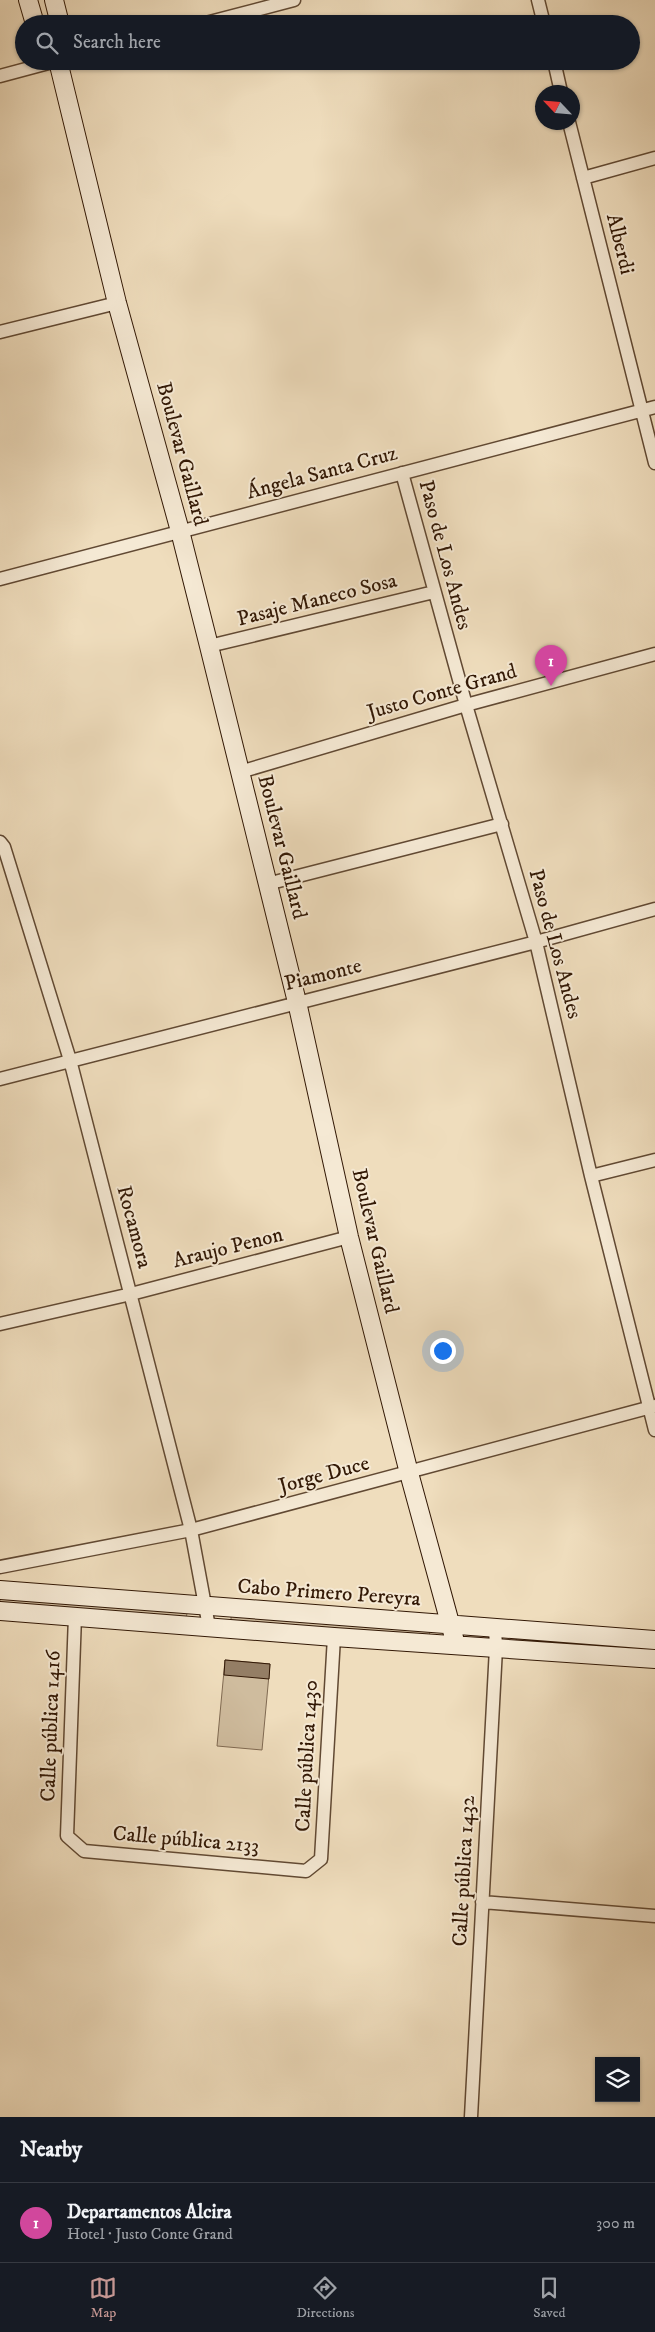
<!DOCTYPE html>
<html lang="en">
<head>
<meta charset="utf-8">
<style>
	:root { --surface:#171b24; --page:#242831; --text:#f1f3f6; --muted:#9ea1a6; --line:#363941; --accent:#c59692 }
	body { margin:0; font-family:"IM FELL DW Pica",serif; background:var(--page); color:var(--text) }
	.controls { position:absolute; right:15px; bottom:15px; display:grid; overflow:hidden; border-radius:0px; box-shadow:0 1px 4px #0004 }
	.controls button { width:45px; height:45px; display:grid; place-items:center; padding:0; border:0; border-bottom:1px solid var(--line); background:var(--surface); color:var(--text); font:25px sans-serif }
	.compass { position:absolute; left:535px; top:85px; width:45px; height:45px; border-radius:50%; background:var(--surface); box-shadow:0 1px 4px #0004; rotate:296deg }
	.you { position:absolute; left:442px; top:1350px; width:18px; height:18px; margin:-12px; border:4px solid #fff; border-radius:50%; background:#1a73e8; box-shadow:0 0 0 8px #1a73e833 }
	.badge { display:grid; place-items:center; width:32px; height:32px; border-radius:50%; background:var(--accent); color:#fff; font-size:16px; font-weight:700 }
	.pin { position:absolute; translate:-50% -41px; filter:drop-shadow(0 1px 2px #0008) }
	.pin::after { content:''; position:absolute; top:26px; width:18px; height:15px; background:inherit; clip-path:polygon(0 0,100% 0,50% 100%) }
	.list { margin:0; padding:0; list-style:none }
	h2 { display:flex; justify-content:space-between; align-items:center; height:65px; margin:0; padding:0 20px; font-size:21px }
	h2 small { font-size:16px; font-weight:400; color:var(--muted) }
	.list li { display:grid; grid-template-columns:32px 1fr auto; gap:15px; align-items:center; box-sizing:border-box; height:80px; padding:0 20px; border-top:1px solid var(--line) }
	.list b { display:block; font-size:19px; white-space:nowrap }
	.list p { margin:0; font-size:16px; white-space:nowrap; color:var(--muted) }
	.list em { font-size:16px; font-style:normal; color:var(--muted) }
	.icon { flex:none; width:28px; height:28px; fill:none; stroke:currentColor; stroke-width:2; stroke-linecap:round; stroke-linejoin:round }
	.map { position:relative; flex:none; width:655px; height:2117px; overflow:hidden }
	.search { position:absolute; background:var(--surface); box-shadow:0 1px 4px #0004; left:15px; right:15px; top:15px; height:55px; display:flex; align-items:center; gap:12px; box-sizing:border-box; padding:0 18px; border-radius:28px; color:var(--muted); font-size:19px }
	.sheet { height:145px; background:var(--surface) }
	nav { display:flex; justify-content:space-around; align-items:center; box-sizing:border-box; height:70px; border-top:1px solid var(--line); background:var(--surface); font-size:14px; color:var(--muted) }
	nav a { display:grid; justify-items:center; gap:2px }
	nav .on { color:var(--accent) }
	.map>svg:first-child { display:block }
	.green { fill:#cfbc9e; stroke:#806a52 }
	.building { fill:#947e65; stroke:#321805 }
	.lines { fill:none; stroke-linecap:round; stroke-linejoin:round }
	.street-casing { stroke:#614933; stroke-width:15 }
	.secondary-casing { stroke:#321805; stroke-width:20 }
	.street { stroke:#f5e9d4; stroke-width:12 }
	.secondary { stroke:#f5e9d4; stroke-width:18 }
	.labels { text-anchor:middle; dominant-baseline:central; stroke-width:4; stroke-linejoin:round; paint-order:stroke }
	.street-label { font-size:21px; fill:#321805; stroke:#f5e9d4 }
</style>
</head>
<body>
<div class="map">
<svg width="655" height="2117" viewBox="0 0 655 2117">
	<rect width="100%" height="100%" fill="#efddbd"/>
	<filter id="stains"><feTurbulence type="fractalNoise" baseFrequency=".004" numOctaves="4"/><feColorMatrix values="0 0 0 0 .2 0 0 0 0 .09 0 0 0 0 .02 0 0 0 .5 -.17"/></filter>
	<radialGradient id="worn" r=".72"><stop offset=".6" stop-color="#630" stop-opacity="0"/><stop offset="1" stop-color="#630" stop-opacity=".3"/></radialGradient>
	<path class="green" d="M 0,1596 L 187,1613 L 186,1620 L 0,1603 Z
		M 231,1613 L 430,1631 L 429,1637 L 231,1620 Z
		M 517,1634 L 655,1646 L 655,1652 L 516,1641 Z
		M 225,1660 L 270,1664 L 262,1750 L 217,1746 Z"/>
	<path class="building" d="M 225,1660 L 270,1664 L 269,1679 L 224,1675 Z"/>
	<g class="lines">
		<g class="street-casing">
			<path id="street" d="M 538,0 L 544,24
				M 202,24 L 294,0
				M 554,61 L 561,92
				M 0,76 L 56,61
				M 569,122 L 655,463
				M 583,178 L 655,158
				M 0,332 L 117,303
				M 402,473 L 466,705 L 536,942 L 591,1176 L 655,1430
				M 0,579 L 655,407
				M 209,646 L 434,592
				M 240,772 L 466,705 L 655,654
				M 0,842 L 4,847 L 70,1060 L 191,1530 L 209,1627
				M 267,884 L 502,824
				M 0,1079 L 536,942 L 655,909
				M 591,1176 L 655,1160
				M 0,1324 L 131,1294 L 349,1237
				M 0,1567 L 191,1530 L 655,1406
				M 75,1616 L 67,1836 L 84,1851 L 306,1871 L 321,1859 L 334,1637
				M 482,1902 L 655,1916
				M 471,2117 L 496,1648 L 495,1627"/>
		</g>
		<g class="secondary-casing">
			<path id="secondary" d="M 28,0 L 35,24
				M 54,0 L 60,24
				M 58,61 L 117,303 L 180,531 L 209,646 L 297,1002 L 349,1237 L 409,1473 L 456,1645
				M 0,1590 L 655,1640
				M 0,1611 L 334,1637 L 655,1659"/>
		</g>
		<use href="#street" class="street"/>
		<use href="#secondary" class="secondary"/>
	</g>
	<g class="labels">
		<g class="street-label">
			<text transform="translate(620 244) rotate(76)">Alberdi</text>
			<text transform="translate(182 454) rotate(75)">Boulevar Gaillard</text>
			<text transform="translate(322 473) rotate(-15)">Ángela Santa Cruz</text>
			<text transform="translate(445 555) rotate(75)">Paso de Los Andes</text>
			<text transform="translate(317 600) rotate(-14)">Pasaje Maneco Sosa</text>
			<text transform="translate(442 692) rotate(-16)">Justo Conte Grand</text>
			<text transform="translate(282 847) rotate(76)">Boulevar Gaillard</text>
			<text transform="translate(555 944) rotate(75)">Paso de Los Andes</text>
			<text transform="translate(323 975) rotate(-14)">Piamonte</text>
			<text transform="translate(134 1227) rotate(75)">Rocamora</text>
			<text transform="translate(375 1241) rotate(77)">Boulevar Gaillard</text>
			<text transform="translate(228 1248) rotate(-14)">Araujo Penon</text>
			<text transform="translate(324 1475) rotate(-15)">Jorge Duce</text>
			<text transform="translate(329 1593) rotate(4)">Cabo Primero Pereyra</text>
			<text transform="translate(51 1726) rotate(-88)">Calle pública 1416</text>
			<text transform="translate(307 1756) rotate(-87)">Calle pública 1430</text>
			<text transform="translate(186 1840) rotate(5)">Calle pública 2133</text>
			<text transform="translate(464 1871) rotate(-87)">Calle pública 1432</text>
		</g>
	</g>
	<rect width="100%" height="100%" filter="url(#stains)"/>
	<rect width="100%" height="100%" fill="url(#worn)"/>
</svg>
<div class="controls">
<button><svg class="icon" aria-label="layers" viewBox="0 0 24 24"><path d="M12 4l9 5-9 5-9-5zM3 14l9 5 9-5"/></svg></button>
</div>
<svg class="compass" viewBox="-18 -18 36 36"><path d="M0-13l5 13h-10z" fill="#e53935"/><path d="M0 13l5-13h-10z" fill="#9ea1a6"/></svg>
<div class="you"></div>
<div class="pin badge" style="left:551px;top:686px;background:#d1479c">1</div>
<div class="search"><svg class="icon" aria-label="search" viewBox="0 0 24 24"><circle cx="10" cy="10" r="6"/><path d="M15 15l6 6"/></svg>Search here</div>
</div>
<section class="sheet">
<h2>Nearby<small></small></h2>
<ul class="list">
<li><span class="badge" style="background:#d1479c">1</span><div><b>Departamentos Alcira</b><p>Hotel · Justo Conte Grand</p></div><em>300 m</em></li>
</ul>
</section>
<nav>
<a class="on"><svg class="icon" aria-label="map" viewBox="0 0 24 24"><path d="M3 6l6-2 6 2 6-2v14l-6 2-6-2-6 2zM9 4v14M15 6v14"/></svg>Map</a>
<a><svg class="icon" aria-label="directions" viewBox="0 0 24 24"><path d="M12 3l9 9-9 9-9-9zM9 14v-3h6M13 9l2 2-2 2"/></svg>Directions</a>
<a><svg class="icon" aria-label="saved" viewBox="0 0 24 24"><path d="M7 4h10v16l-5-4-5 4z"/></svg>Saved</a>
</nav>
</body>
</html>
